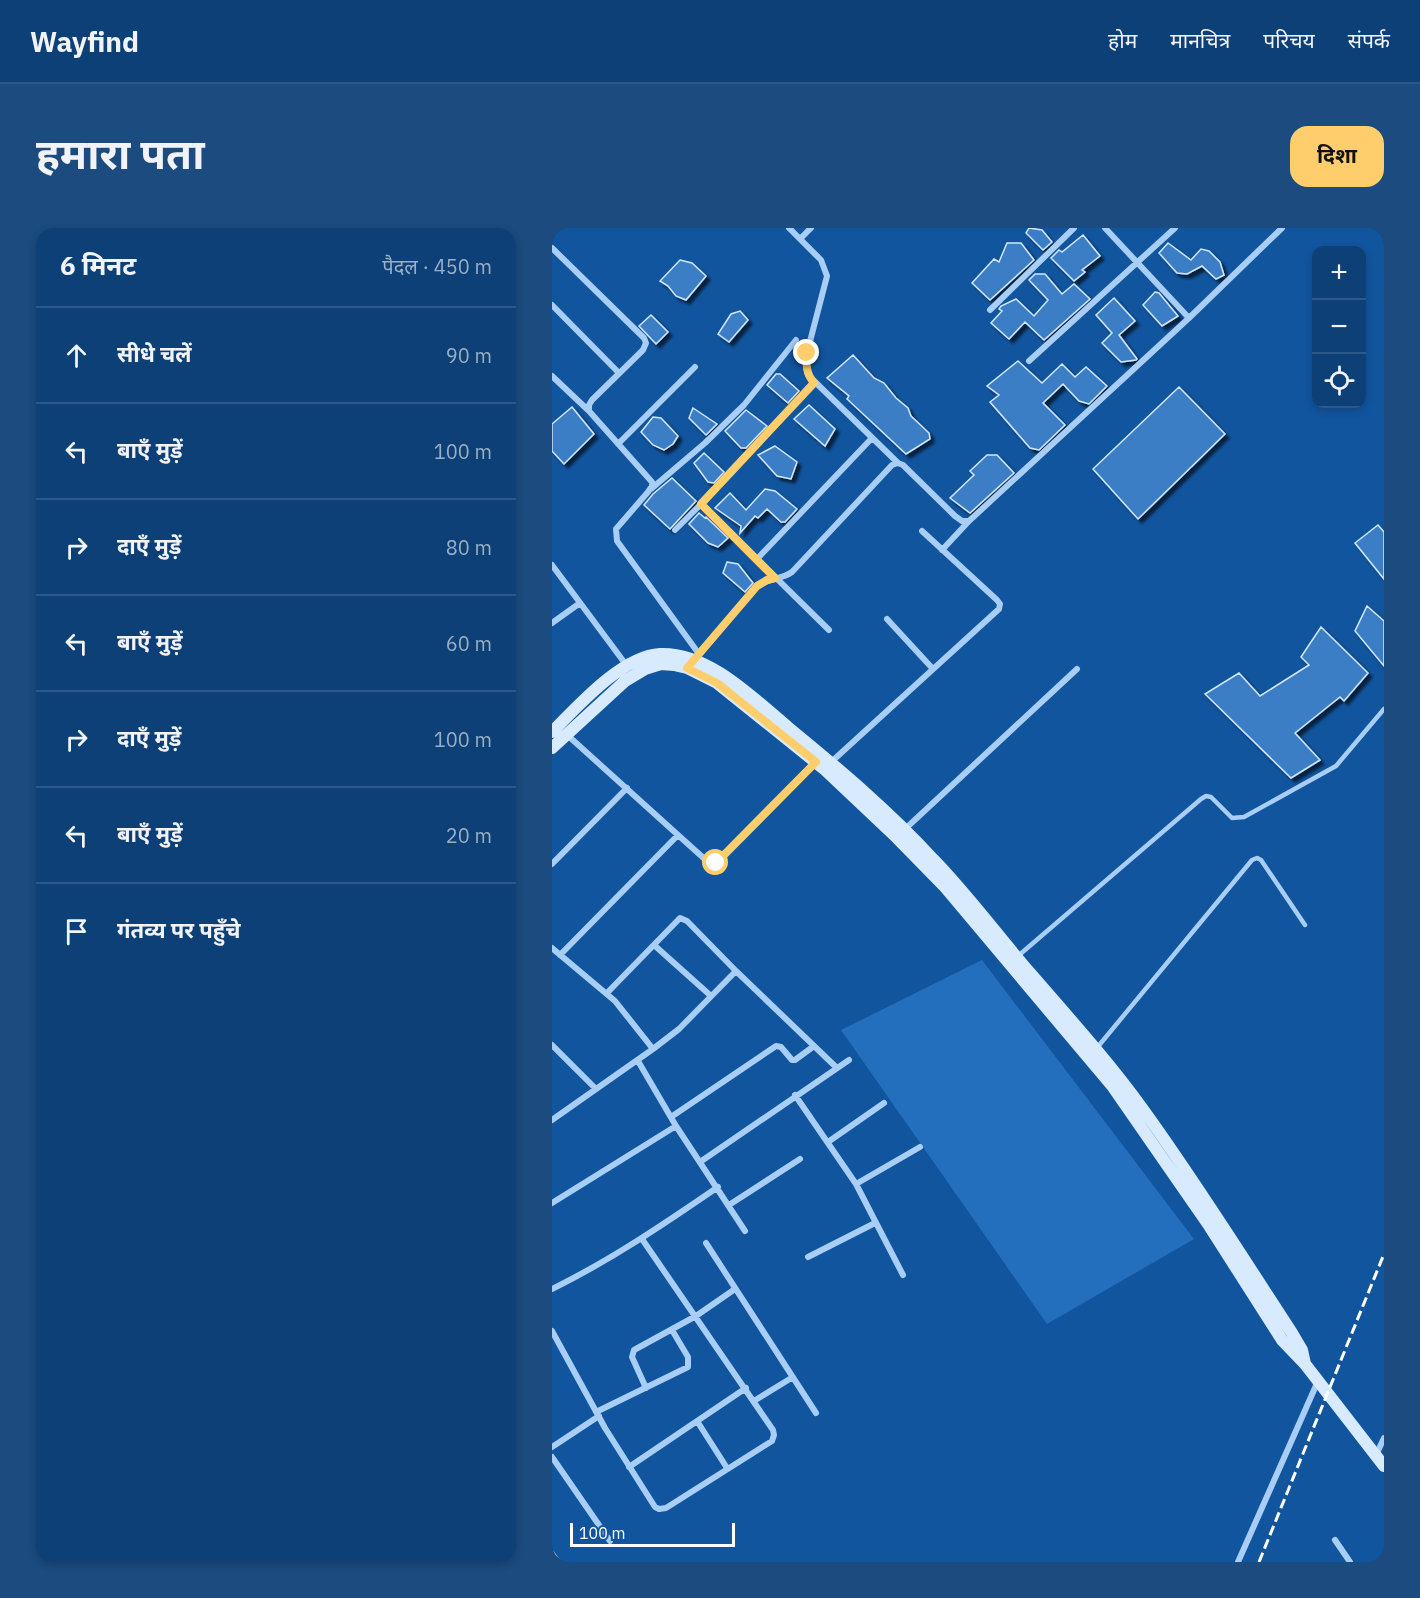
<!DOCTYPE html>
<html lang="hi">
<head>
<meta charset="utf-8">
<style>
	:root { --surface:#0d4077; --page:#1b4b7f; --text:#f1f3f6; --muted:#9aafc6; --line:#2d5989; --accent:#ffce6c }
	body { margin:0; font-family:"IBM Plex Sans","Noto Sans Devanagari",sans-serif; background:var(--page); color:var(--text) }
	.controls { position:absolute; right:18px; top:18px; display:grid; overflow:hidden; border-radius:12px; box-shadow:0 3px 9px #0003 }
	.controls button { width:54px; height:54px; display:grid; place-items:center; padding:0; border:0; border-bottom:2px solid var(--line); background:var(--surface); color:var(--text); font:30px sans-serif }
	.scale { position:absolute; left:18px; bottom:15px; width:165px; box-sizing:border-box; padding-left:6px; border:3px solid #fff; border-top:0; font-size:16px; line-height:21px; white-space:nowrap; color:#fff; -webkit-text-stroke:4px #11559f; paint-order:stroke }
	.stop { position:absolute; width:18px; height:18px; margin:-14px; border:4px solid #ffce6c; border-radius:50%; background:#fff }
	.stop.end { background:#ffce6c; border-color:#fff; box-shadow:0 2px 6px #0008 }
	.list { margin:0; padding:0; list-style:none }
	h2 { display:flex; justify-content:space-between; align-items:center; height:78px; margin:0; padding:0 24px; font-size:26px }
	h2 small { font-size:20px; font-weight:400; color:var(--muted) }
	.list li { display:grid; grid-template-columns:39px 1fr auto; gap:18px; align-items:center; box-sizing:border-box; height:96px; padding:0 24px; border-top:2px solid var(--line) }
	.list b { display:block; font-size:22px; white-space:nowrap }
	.list em { font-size:20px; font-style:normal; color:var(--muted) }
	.icon { flex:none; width:33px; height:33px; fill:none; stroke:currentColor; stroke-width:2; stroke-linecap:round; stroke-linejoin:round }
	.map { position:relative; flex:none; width:832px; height:1334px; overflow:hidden; border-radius:18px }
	header { display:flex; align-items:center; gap:36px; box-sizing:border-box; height:84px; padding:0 30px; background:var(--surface); border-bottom:2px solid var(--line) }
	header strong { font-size:28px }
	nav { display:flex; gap:33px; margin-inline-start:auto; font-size:21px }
	.intro { display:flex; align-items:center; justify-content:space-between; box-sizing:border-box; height:144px; padding:0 36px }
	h1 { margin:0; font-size:42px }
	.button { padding:15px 27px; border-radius:18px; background:var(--accent); color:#111; font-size:21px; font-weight:700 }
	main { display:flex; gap:36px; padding:0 36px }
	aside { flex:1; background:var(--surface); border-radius:18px; box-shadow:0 3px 9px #0003 }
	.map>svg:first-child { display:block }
	.green { fill:#236fbd }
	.building { fill:#3a7ec6; stroke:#d1e7fe; stroke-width:1.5; filter:url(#shadow) }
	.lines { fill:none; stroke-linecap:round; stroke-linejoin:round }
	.service { stroke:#a8cef5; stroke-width:4.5 }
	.minor { stroke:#a8cef5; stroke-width:6 }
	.secondary { stroke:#d8eafe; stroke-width:12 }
	.rail { stroke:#fff; stroke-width:3; stroke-dasharray:10 4.5; stroke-linecap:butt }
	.route { stroke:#ffce6c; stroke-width:8 }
</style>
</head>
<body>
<header>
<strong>Wayfind</strong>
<nav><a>होम</a><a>मानचित्र</a><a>परिचय</a><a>संपर्क</a></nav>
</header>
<div class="intro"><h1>हमारा पता</h1><a class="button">दिशा</a></div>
<main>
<aside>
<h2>6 मिनट<small>पैदल · 450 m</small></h2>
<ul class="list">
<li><svg class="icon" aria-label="ahead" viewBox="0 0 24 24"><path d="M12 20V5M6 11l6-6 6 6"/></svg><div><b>सीधे चलें</b></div><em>90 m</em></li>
<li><svg class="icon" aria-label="left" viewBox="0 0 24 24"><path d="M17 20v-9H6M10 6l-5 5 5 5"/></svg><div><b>बाएँ मुड़ें</b></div><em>100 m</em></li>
<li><svg class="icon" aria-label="right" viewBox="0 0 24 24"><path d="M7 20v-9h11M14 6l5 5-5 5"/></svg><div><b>दाएँ मुड़ें</b></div><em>80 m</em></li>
<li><svg class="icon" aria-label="left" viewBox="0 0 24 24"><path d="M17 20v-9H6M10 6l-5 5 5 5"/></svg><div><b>बाएँ मुड़ें</b></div><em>60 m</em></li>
<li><svg class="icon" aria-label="right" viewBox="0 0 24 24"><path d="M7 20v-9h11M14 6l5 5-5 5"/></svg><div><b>दाएँ मुड़ें</b></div><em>100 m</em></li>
<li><svg class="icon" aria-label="left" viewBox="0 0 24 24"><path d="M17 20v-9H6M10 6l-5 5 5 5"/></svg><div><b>बाएँ मुड़ें</b></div><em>20 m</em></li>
<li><svg class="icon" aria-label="arrive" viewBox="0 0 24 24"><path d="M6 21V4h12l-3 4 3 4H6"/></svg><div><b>गंतव्य पर पहुँचे</b></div></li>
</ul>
</aside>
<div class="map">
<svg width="832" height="1334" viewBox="0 0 832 1334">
	<defs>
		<filter id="shadow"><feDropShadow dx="4" dy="4" stdDeviation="1.5" flood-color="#0009"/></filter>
	</defs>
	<rect width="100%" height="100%" fill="#11559f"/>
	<path class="green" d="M 430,732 L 642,1011 L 495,1096 L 289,802 Z"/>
	<path class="building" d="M 477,0 L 490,2 L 500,14 L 491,22 L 474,5 Z
		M 531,7 L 548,28 L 530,42 L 533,44 L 522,53 L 499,30 L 507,22 L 510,24 Z
		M 455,15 L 469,15 L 482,32 L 438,72 L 420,55 L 442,31 L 447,34 Z
		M 616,15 L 639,32 L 649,21 L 657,23 L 668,34 L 672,47 L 664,51 L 650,38 L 635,46 L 625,45 L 607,25 Z
		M 128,32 L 140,35 L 154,48 L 134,72 L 124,68 L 116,58 L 108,53 Z
		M 483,46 L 493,46 L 510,66 L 522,56 L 538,71 L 492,112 L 473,94 L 457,111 L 439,95 L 450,83 L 447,81 L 449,78 L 464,71 L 482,88 L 496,72 L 477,52 Z
		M 603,64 L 607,65 L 626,88 L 610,98 L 591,77 Z
		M 562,70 L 583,93 L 567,107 L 585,131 L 584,132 L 569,134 L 550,115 L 560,105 L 544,87 Z
		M 188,83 L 196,92 L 177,114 L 166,106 L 179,86 Z
		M 99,87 L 116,104 L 104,116 L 87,98 Z
		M 301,127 L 322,150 L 332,155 L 344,170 L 356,180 L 359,188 L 377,205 L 378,211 L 354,226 L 295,171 L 297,168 L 275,150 Z
		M 466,133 L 490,155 L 510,136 L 523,149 L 534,139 L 555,158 L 537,176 L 527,173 L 511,156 L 491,175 L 513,197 L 487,222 L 478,220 L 438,174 L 447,167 L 435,158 Z
		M 224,146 L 228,146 L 247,163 L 236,175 L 215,157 Z
		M 627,159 L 673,206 L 586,291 L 541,241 Z
		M 257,177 L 283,201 L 273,218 L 242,191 Z
		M 20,179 L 42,206 L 12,236 L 0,223 L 0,196 Z
		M 141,180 L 165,196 L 154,207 L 137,190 Z
		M 194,182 L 215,198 L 194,220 L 189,220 L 173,203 Z
		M 101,189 L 109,190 L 126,208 L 121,216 L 112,222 L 101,217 L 89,204 Z
		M 223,218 L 245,234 L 239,251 L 225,248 L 206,227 Z
		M 152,225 L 172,244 L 162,255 L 156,254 L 142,235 Z
		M 435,227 L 445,227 L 462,245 L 418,285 L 398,270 L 422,247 L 418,243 Z
		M 120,250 L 144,273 L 118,301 L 92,277 L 101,266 Z
		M 213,261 L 223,263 L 245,281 L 233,294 L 229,294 L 215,281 L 206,290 L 203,288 L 188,305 L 189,298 L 163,280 L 178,265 L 194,282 Z
		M 147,285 L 153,290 L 154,289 L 176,310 L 166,319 L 156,315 L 137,296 Z
		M 826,297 L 832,304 L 832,351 L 803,315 Z
		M 175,334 L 186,336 L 201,355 L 193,364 L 171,345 Z
		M 815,378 L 832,393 L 832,438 L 803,403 Z
		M 769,399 L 816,445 L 792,473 L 788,469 L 743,505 L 768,532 L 739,550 L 653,466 L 687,445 L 708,468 L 757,437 L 749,429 Z"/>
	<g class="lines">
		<path class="service" d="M 466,728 L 649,571 L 654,568 L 659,569 L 680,590 L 692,589 L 784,538 L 832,481
			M 544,821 L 700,632 L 705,630 L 709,632 L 753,697"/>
		<path class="minor" d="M 237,0 L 269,32 L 275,48 L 255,125 L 254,138 L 256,147 L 346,235
			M 553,0 L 637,90
			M 248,11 L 259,0
			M 0,20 L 92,110 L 94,115 L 91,122 L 40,172 L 37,177 L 37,183 L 100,254 L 100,258 L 96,264 L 64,301 L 65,313 L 147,426
			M 0,77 L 67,145
			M 438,82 L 522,0
			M 477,133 L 623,0
			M 0,148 L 37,183
			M 262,155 L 149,276 L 277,402
			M 66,216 L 143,139
			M 99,261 L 153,215 L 192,177 L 244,112
			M 123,302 L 149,276
			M 390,322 L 417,293
			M 205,331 L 320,210
			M 0,337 L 75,438
			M 335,391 L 381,441
			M 0,395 L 28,375
			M 141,433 L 205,358 C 216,350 229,352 240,344 L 340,237 L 346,235 L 351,237 L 403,288 L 410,293 L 417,293 L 637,90 L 730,0
			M 13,505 L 126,607
			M 277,536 L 447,381 L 448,376 L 445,372 L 370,303
			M 352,602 L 525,441
			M 0,636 L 75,560
			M 102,717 L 159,768
			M 0,720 L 63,773 L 101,821 L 0,892
			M 8,727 L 126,607 L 156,634 L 164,635 L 264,534
			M 184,743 L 285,840
			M 55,765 L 128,690 L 135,693 L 184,743 L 127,801 L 101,821
			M 0,817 L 44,861
			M 86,833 L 124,898 L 193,1003
			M 243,867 L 304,956 L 351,1047
			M 119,889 L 224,818 L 229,819 L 240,832 L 243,832 L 262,818
			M 276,914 L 332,875
			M 148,934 L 297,832
			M 304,956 L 368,919
			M 0,975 L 124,898
			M 177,977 L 248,931
			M 154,1015 L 264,1185
			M 256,1029 L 323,995
			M 0,1061 C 59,1032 112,996 166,959
			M 0,1103 L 53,1200 L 103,1279 L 107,1281 L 114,1280 L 220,1213 L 222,1207 L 221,1202 L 90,1011
			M 94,1160 L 80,1129 L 82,1122 L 144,1088 L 183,1061
			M 202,1173 L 241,1149
			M 44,1184 L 136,1139 L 136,1129 L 120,1102
			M 145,1193 L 175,1240
			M 0,1219 L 47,1188
			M 824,1227 L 832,1210
			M 0,1229 L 58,1313
			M 77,1239 L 194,1160
			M 783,1312 L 798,1334
			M 0,1326 L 6,1334
			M 686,1334 L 766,1153"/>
		<path class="secondary" d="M 0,504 C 26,478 70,428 108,426 C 157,424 202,471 237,500 C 287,541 337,583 381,631 C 416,667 446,708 479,746 C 517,790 556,833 590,880 C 643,953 691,1030 740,1105 L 750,1122 L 753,1136
			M 0,520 L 73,453 L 93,441 L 109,436 L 122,437 L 135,440 L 165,455 L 272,541 L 345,610 L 392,658 L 561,859 L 656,996 L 730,1112 L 753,1136 L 832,1238"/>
		<path class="rail" d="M 707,1334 L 832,1026"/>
	</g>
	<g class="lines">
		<path class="route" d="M 164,635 L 264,534 L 165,455 L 135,440 L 205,358 L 215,352 L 223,350 L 149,276 L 262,155 C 254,145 254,138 255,125"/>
	</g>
</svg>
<div class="controls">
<button>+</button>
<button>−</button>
<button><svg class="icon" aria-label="locate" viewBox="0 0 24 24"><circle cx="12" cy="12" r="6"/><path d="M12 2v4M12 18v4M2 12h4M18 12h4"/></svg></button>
</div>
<div class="scale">100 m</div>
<div class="stop" style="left:164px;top:635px"></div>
<div class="stop end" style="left:255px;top:125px"></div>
</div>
</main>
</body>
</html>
